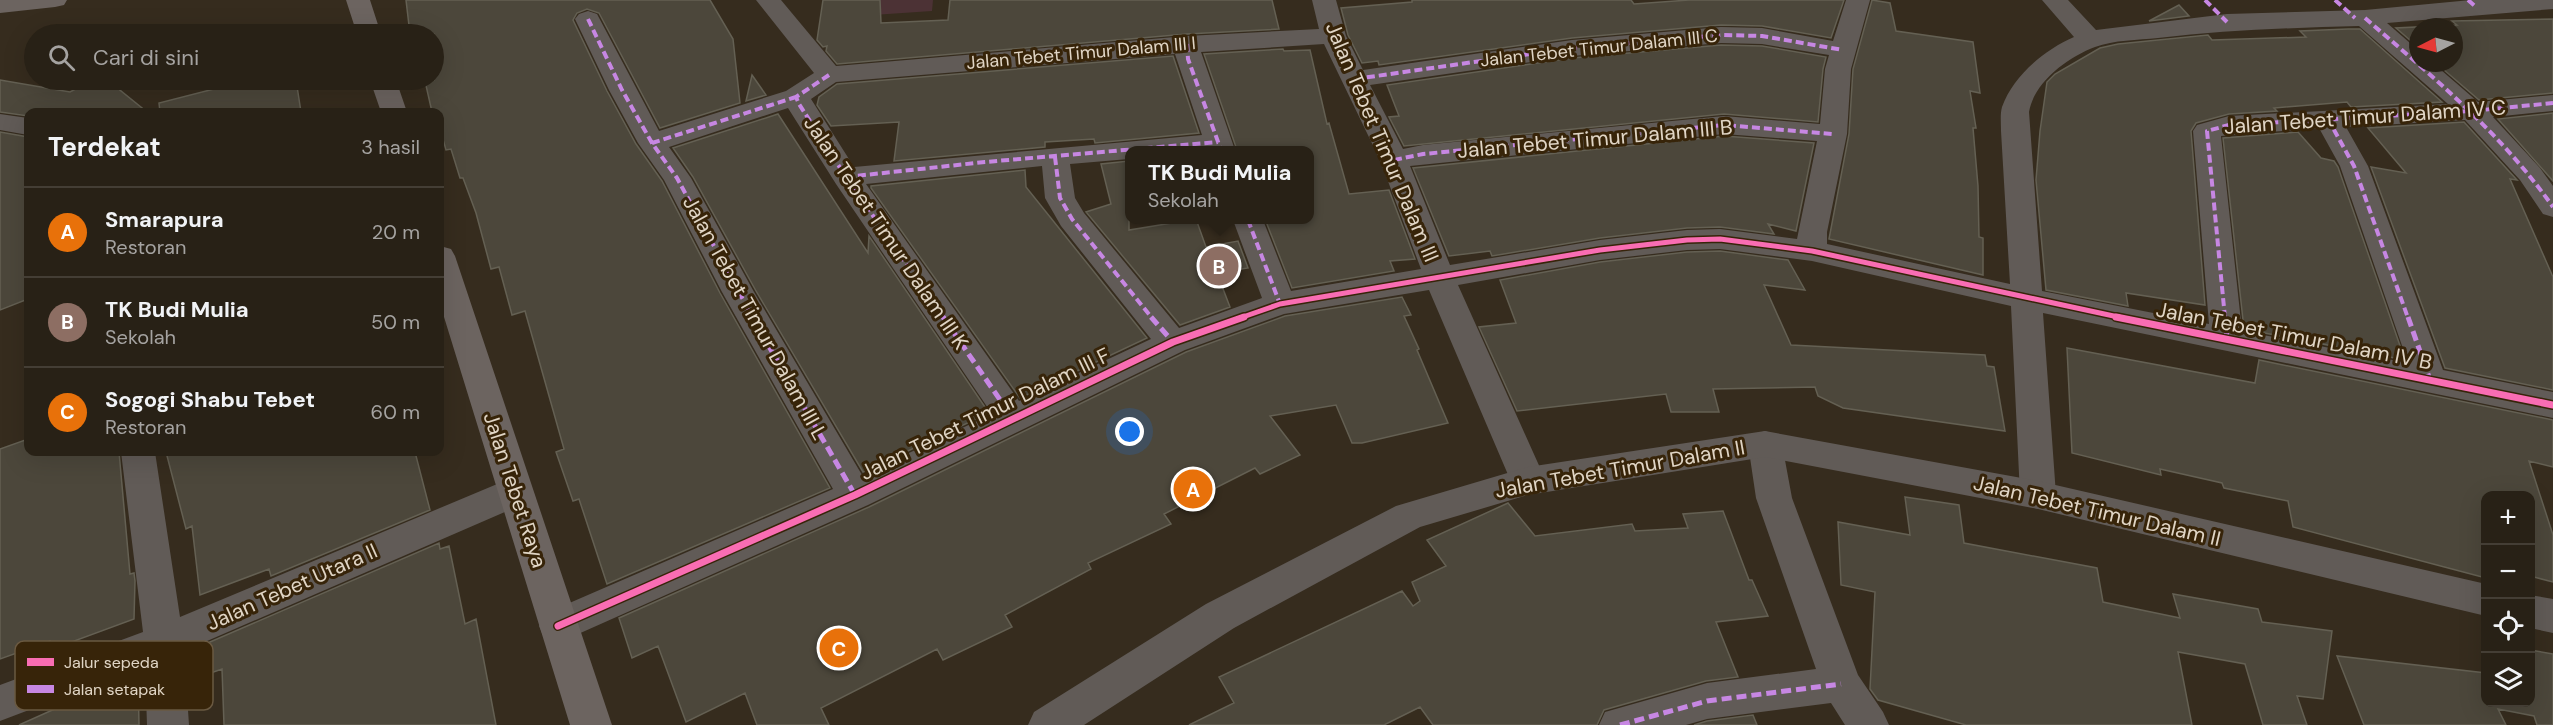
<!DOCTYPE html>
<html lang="id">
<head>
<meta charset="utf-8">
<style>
	:root { --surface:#282116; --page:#30291f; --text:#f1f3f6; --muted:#a5a3a1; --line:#443e35; --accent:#bca0f2 }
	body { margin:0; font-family:"DM Sans",sans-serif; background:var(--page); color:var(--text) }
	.controls { position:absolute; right:18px; bottom:18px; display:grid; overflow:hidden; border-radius:12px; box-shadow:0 6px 24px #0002 }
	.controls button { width:54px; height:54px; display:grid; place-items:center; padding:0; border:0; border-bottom:2px solid var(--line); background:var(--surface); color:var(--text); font:30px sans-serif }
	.compass { position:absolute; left:2409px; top:18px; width:54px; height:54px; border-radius:50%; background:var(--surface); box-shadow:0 6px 24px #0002; rotate:264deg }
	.you { position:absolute; left:1130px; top:432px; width:21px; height:21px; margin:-15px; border:4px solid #fff; border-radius:50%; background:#1a73e8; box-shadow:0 0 0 9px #1a73e833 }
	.badge { display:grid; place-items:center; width:39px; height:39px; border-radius:50%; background:var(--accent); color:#fff; font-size:20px; font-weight:700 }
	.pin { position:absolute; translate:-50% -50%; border:3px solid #fff; box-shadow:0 2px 6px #0006 }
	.popup { position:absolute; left:1125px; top:146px; width:189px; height:78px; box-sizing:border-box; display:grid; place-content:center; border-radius:12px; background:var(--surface); filter:drop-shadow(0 2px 4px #0005); font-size:20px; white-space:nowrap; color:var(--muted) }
	.popup b { font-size:22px; color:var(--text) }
	.popup::after { content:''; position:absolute; left:50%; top:100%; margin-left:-12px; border:12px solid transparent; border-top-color:var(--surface) }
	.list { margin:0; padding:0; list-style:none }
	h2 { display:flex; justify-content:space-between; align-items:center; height:78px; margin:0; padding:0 24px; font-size:26px }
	h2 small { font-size:20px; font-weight:400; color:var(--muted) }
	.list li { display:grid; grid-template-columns:39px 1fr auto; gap:18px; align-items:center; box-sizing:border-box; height:90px; padding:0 24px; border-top:2px solid var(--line) }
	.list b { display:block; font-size:22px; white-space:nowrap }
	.list p { margin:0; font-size:20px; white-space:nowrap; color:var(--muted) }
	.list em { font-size:20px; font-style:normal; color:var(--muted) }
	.icon { flex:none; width:33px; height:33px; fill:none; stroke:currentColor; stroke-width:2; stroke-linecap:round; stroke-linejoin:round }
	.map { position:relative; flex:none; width:2553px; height:725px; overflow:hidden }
	.search { position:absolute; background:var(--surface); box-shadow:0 6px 24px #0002; left:24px; top:24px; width:420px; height:66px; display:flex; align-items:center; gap:15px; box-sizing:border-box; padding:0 21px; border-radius:33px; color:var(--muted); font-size:22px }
	.panel { position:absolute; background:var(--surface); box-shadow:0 6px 24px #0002; left:24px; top:108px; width:420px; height:348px; border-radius:12px }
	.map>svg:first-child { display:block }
	.green { fill:#4c3235 }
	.building { fill:#4c473b; stroke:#646053; stroke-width:1.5 }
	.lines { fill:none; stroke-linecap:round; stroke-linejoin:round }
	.minor { fill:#615b57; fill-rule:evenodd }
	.tertiary { fill:#615b57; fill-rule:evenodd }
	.secondary { fill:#6c6460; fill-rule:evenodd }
	.quiet-far1 { stroke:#c787e3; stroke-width:4; stroke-dasharray:8 4; stroke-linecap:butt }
	.quiet { stroke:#c787e3; stroke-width:5; stroke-dasharray:10 5; stroke-linecap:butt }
	.cycleway-far1-casing { stroke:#372409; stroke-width:8 }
	.cycleway-casing { stroke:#372409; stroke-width:10 }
	.cycleway-far1 { stroke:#f96db3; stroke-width:5 }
	.cycleway { stroke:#f96db3; stroke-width:7 }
	.labels { text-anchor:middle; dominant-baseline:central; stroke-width:6; stroke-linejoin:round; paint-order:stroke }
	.far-street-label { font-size:18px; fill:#e0d5c5; stroke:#372409 }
	.street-label { font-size:21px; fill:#e0d5c5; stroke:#372409 }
	.key { fill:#372409; stroke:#6a5941; stroke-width:1.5 }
	.key-label { font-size:16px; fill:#e0d5c5 }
</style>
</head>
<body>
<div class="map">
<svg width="2553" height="725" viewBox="0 0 2553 725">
	<rect width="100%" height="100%" fill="#362c1e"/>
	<path class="green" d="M 875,0 L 933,0 L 932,11 L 873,15 Z"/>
	<path class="building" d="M 406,0 L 710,0 L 733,39 L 740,103 L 660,128 L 599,13 L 587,9 L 577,13 L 573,20 L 607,91 L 636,144 L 662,181 L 720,293 L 830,488 L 607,584 L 579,499 L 573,501 L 556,452 L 564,449 L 525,311 L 512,315 L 499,267 L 491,269 L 476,213 L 463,178 L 460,178 L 451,149 L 446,150 L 440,129 L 440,112 L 432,112 L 425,81 L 423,80 L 434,80 L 434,34 L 410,34 Z
		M 823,0 L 880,0 L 881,23 L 948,20 L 950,0 L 1272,0 L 1279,29 L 1187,34 L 837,64 L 826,51 L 827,46 L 823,47 L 817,40 Z
		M 1412,0 L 1631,0 L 1634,4 L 1689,0 L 1844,0 L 1831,38 L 1762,26 L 1721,25 L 1572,38 L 1379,65 L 1378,61 L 1362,63 L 1348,35 L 1341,8 L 1412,2 Z
		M 1872,0 L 1890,3 L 1896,31 L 1973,42 L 1980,93 L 1970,91 L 1976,128 L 1973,128 L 1978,186 L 1979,237 L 1983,238 L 1983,275 L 1829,239 L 1849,134 L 1853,69 Z
		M 2179,5 L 2189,16 L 2149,21 Z
		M 2553,19 L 2553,93 L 2479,100 L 2436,63 L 2454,63 L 2454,27 L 2418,27 L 2418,47 L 2396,28 L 2457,25 L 2452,21 Z
		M 2348,29 L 2360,29 L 2442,102 L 2351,107 L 2347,102 L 2274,108 L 2277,111 L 2229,114 L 2196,123 L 2191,131 L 2205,305 L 2126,293 L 2128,306 L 2046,290 L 2036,180 L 2040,131 L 2047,82 L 2055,74 L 2100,48 L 2118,44 L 2208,35 L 2212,40 L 2306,37 L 2300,31 Z
		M 1721,45 L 1762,46 L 1826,57 L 1823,69 L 1818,122 L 1724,114 L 1404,146 L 1389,117 L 1399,116 L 1387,85 L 1572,58 Z
		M 1283,49 L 1284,51 L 1310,50 L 1327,124 L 1329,123 L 1349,194 L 1389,190 L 1415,259 L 1390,261 L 1394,271 L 1292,288 L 1265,219 L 1309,219 L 1309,150 L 1237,150 L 1204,54 Z
		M 1173,56 L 1199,133 L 1095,143 L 1094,139 L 1045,142 L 1045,147 L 894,161 L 899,122 L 831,126 L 817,105 L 819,97 L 837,84 Z
		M 752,75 L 766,95 L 746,101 Z
		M 0,80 L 70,92 L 93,80 L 99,80 L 116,87 L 147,112 L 28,112 L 28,116 L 0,112 Z
		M 249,80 L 296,80 L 301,112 L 160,112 L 159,103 Z
		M 2553,113 L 2553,181 L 2498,119 Z
		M 778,114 L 868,253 L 869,236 L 989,413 L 863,472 L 756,291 L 693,177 L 673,148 Z
		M 2464,122 L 2517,180 L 2510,179 L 2553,277 L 2553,390 L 2445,368 L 2371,167 L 2406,173 L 2368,128 Z
		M 0,132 L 28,137 L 28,299 L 0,310 Z
		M 2298,132 L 2321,158 L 2334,161 L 2338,167 L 2405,360 L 2244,329 L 2223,138 Z
		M 1724,136 L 1814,143 L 1796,231 L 1768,224 L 1774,234 L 1720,227 L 1687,228 L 1600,238 L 1492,256 L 1490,251 L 1449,256 L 1413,168 Z
		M 1129,161 L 1129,230 L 1196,219 L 1206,247 L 1238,241 L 1248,268 L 1217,273 L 1230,307 L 1180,325 L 1086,212 L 1111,204 L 1101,164 Z
		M 1025,170 L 1026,187 L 1147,338 L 1020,398 L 871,188 L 871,186 Z
		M 1720,251 L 1788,260 L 1805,290 L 1764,285 L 1791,345 L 1985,355 L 1987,366 L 1994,367 L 2005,431 L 1843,408 L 1818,396 L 1815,387 L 1713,389 L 1719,412 L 1671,412 L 1666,394 L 1517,411 L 1479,327 L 1516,323 L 1500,280 L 1600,262 L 1687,252 Z
		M 1402,297 L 1411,315 L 1404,316 L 1419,349 L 1417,350 L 1448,423 L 1362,443 L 1352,443 L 1336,405 L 1270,416 L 1300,455 L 1260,474 L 1255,468 L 1164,514 L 1171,524 L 1088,563 L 1091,569 L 1005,615 L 1012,627 L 943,660 L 937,649 L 821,708 L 829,725 L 757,725 L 745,693 L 686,722 L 658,646 L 632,658 L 619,618 L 869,507 L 1186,352 L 1285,316 Z
		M 2067,348 L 2255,383 L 2259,360 L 2553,420 L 2553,467 L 2529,461 L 2553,535 L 2553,582 L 2530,576 L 2530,495 L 2486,495 L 2486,578 L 2293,527 L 2288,501 L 2224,488 L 2222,483 L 2160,469 L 2161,475 L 2072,453 Z
		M 28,439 L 28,452 L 119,452 L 130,574 L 134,573 L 135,581 L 134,619 L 50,650 L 50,641 L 0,659 L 0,449 Z
		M 166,452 L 415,452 L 430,510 L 271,576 L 269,569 L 200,595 L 192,526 L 186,529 Z
		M 1905,497 L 1959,505 L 1964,543 L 2097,568 L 2103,602 L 2180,618 L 2173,594 L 2258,609 L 2262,622 L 2332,631 L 2323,699 L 2297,696 L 2307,725 L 2263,725 L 2245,664 L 2178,652 L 2192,725 L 1966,725 L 1878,700 L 1870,689 L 1875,592 L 1841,585 L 1838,522 L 1910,535 Z
		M 1508,503 L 1535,536 L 1632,524 L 1635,531 L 1688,528 L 1683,514 L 1723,511 L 1749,580 L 1752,580 L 1768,616 L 1716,622 L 1738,677 L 1706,681 L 1604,710 L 1597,725 L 1433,725 L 1420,707 L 1384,725 L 1189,725 L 1234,703 L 1219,677 L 1402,591 L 1413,606 L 1420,601 L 1412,582 L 1446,566 L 1427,540 Z
		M 439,543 L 440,549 L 449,546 L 465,624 L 476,619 L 496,725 L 224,725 L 222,669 L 205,675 L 203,645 Z
		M 2530,650 L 2553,654 L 2553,725 L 2537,725 L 2534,716 L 2498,709 L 2506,725 L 2364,725 L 2337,656 L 2486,673 L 2486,702 L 2530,702 Z
		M 138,671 L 139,725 L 19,725 L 115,682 Z
		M 1753,715 L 1757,725 L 1694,725 L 1707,721 Z"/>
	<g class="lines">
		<path class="minor" d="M 756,0 L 781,0 L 836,66 L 1187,36 L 1319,29 L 1312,0 L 1336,0 L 1346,36 L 1363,70 L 1572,40 L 1721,27 L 1762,28 L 1833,41 L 1846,0 L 1870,0 L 1851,69 L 1847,134 L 1827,232 L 1827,244 L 2010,284 L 2001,131 C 2001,123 2000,114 2002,107 C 2013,76 2044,50 2074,37 L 2042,0 L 2068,0 L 2096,30 L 2227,14 L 2365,10 L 2471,0 L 2553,0 L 2553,9 L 2387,23 L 2418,50 L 2418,63 L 2433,63 L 2478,102 L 2553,95 L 2553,111 L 2493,117 L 2540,168 L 2553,186 L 2553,217 L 2543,214 L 2520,180 L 2465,120 L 2346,127 L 2368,166 L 2443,370 L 2553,392 L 2553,418 L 2043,313 L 2056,495 L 2051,505 L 2038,509 L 2025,505 L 2020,495 L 2011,306 L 1812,261 L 1720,249 L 1687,250 L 1600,260 L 1458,285 L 1546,481 L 1541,491 L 1528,495 L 1515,491 L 1429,290 L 1284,314 L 1185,350 L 868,505 L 558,643 L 544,638 L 539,626 L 544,614 L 833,489 L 722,292 L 664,180 L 638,143 L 609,90 L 575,19 L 579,14 L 588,11 L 597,14 L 659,131 L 786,91 L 814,73 ZM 2359,26 L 2448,104 L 2229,116 L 2197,125 L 2193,131 L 2209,324 L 2042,291 L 2029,112 C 2034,82 2068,57 2095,47 C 2114,40 2138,40 2158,38 C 2225,30 2291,28 2359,26 ZM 1721,43 L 1762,44 L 1829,55 L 1825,69 L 1820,124 L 1724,116 L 1423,145 L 1403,149 L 1370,85 L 1572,56 ZM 1324,44 L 1380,160 L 1421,269 L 1291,291 L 1263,220 L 1233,220 L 1262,298 L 1179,328 L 1084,213 L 1075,198 L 1070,164 L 1129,159 L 1129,150 L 1235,150 L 1201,52 ZM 1175,54 L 1202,135 L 854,167 L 811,99 L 836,82 ZM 788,108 L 836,184 L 992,414 L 862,475 L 754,292 L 691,178 L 669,147 ZM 2319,128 L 2340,166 L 2408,363 L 2242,331 L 2221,136 ZM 1724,134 L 1817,141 L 1797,239 L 1720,229 L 1687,230 L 1600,240 L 1450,265 L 1410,166 ZM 1042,166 L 1045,198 L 1061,226 L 1151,339 L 1019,401 L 866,184 Z
			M 0,114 L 28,118 L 28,135 L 0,130 Z
			M 1765,431 L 1777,435 L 1782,444 L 1792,498 L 1858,675 L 1883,712 L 1889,725 L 1845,725 L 1831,703 L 1707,719 L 1686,725 L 1599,725 L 1605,712 L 1707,683 L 1816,669 L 1756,498 L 1748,444 L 1753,435 Z
			M 121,452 L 155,452 L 180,617 L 502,482 L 515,478 L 528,482 L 533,492 L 528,502 L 184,651 L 189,725 L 147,725 L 145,666 L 0,721 L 0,685 L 143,632 Z"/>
		<path class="tertiary" d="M 1765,431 L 2038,481 L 2486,584 L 2486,616 L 2038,509 L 1765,457 L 1528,495 L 1420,527 L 1234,628 L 1084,725 L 1028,725 L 1034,712 L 1206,604 L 1396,506 L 1528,467 Z
			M 2530,595 L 2553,599 L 2553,633 L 2530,628 Z"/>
		<path class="secondary" d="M 0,0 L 67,0 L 64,5 L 55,7 L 0,13 Z
			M 346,0 L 370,0 L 381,34 L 357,34 Z
			M 370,80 L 396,80 L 407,112 L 381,112 Z
			M 440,246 L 451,249 L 455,256 L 612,725 L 570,725 L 440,304 Z"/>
		<path class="quiet-far1" d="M 2205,0 L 2227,22
			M 2335,0 L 2355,18
			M 2468,0 L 2476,7
			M 2365,18 C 2433,77 2501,133 2553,207
			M 588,19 L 622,90 L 652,143 L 677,178 L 753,318
			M 1187,44 L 1188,59 L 1221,150
			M 829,75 L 796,97 L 799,104 L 846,177 L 944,318
			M 1355,79 L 1572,48 L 1721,35 L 1762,36 L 1843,50
			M 2328,119 L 2354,166 L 2408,318
			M 652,143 L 796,97
			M 1055,157 L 1060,198 L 1072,219 L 1152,318
			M 1394,160 L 1423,154 L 1724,125 L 1833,134
			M 846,177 L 985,162 L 1218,142
			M 1248,220 L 1280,304
			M 2225,318 L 2207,131 L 2229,125 L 2472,111 L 2553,103"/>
		<path class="quiet" d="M 752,317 L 855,495
			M 943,317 L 1014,420
			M 1151,317 L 1173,342
			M 2225,317 L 2227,340
			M 2408,317 L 2430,380
			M 1620,725 L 1707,701 L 1841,684"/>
		<g class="cycleway-far1-casing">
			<path id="cycleway-far1" d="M 1240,318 L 1280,304 L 1600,250 L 1687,240 L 1720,239 L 1812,251 L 2123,318"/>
		</g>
		<g class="cycleway-casing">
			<path id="cycleway" d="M 2116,317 L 2553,405
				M 558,626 L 855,495 L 1173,342 L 1244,317"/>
		</g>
		<use href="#cycleway-far1" class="cycleway-far1"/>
		<use href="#cycleway" class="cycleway"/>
	</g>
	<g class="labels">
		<g class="far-street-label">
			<text transform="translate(1599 48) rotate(-6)">Jalan Tebet Timur Dalam III C</text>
			<text transform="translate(1081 53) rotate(-5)">Jalan Tebet Timur Dalam III I</text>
		</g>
		<g class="street-label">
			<text transform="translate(2365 117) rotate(-4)">Jalan Tebet Timur Dalam IV C</text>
			<text transform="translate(1595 139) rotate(-5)">Jalan Tebet Timur Dalam III B</text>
			<text transform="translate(1382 142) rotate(67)">Jalan Tebet Timur Dalam III</text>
			<text transform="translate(886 233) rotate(56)">Jalan Tebet Timur Dalam III K</text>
			<text transform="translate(755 318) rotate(61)">Jalan Tebet Timur Dalam III L</text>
			<text transform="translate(2294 336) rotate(11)">Jalan Tebet Timur Dalam IV B</text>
			<text transform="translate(985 414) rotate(-26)">Jalan Tebet Timur Dalam III F</text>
			<text transform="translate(1620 469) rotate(-10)">Jalan Tebet Timur Dalam II</text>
			<text transform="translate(515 490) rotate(72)">Jalan Tebet Raya</text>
			<text transform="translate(2097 511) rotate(13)">Jalan Tebet Timur Dalam II</text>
			<text transform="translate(292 587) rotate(-24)">Jalan Tebet Utara II</text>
		</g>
	</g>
	<rect x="15" y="641" width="198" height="69" rx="9" class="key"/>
	<rect x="27" y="658" width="27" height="8" fill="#f96db3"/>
	<rect x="27" y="685" width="27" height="8" fill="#c787e3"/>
	<g class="key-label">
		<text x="64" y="668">Jalur sepeda</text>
		<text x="64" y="695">Jalan setapak</text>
	</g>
</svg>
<div class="controls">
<button>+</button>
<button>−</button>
<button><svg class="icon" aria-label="locate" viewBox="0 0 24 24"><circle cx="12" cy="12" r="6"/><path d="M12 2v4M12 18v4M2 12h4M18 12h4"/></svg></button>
<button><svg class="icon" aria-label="layers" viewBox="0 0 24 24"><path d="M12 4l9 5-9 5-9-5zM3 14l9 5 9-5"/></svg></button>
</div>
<svg class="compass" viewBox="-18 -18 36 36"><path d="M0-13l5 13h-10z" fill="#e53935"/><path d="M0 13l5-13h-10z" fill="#a5a3a1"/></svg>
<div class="you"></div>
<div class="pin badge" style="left:1193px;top:489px;background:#e8710a">A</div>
<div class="pin badge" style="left:1219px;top:266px;background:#8d6e63">B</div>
<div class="popup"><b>TK Budi Mulia</b>Sekolah</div>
<div class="pin badge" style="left:839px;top:648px;background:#e8710a">C</div>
<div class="search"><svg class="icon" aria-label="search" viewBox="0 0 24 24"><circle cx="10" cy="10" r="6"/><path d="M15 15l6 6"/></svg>Cari di sini</div>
<section class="panel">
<h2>Terdekat<small>3 hasil</small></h2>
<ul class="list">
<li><span class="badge" style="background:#e8710a">A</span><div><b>Smarapura</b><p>Restoran</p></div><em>20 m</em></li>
<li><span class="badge" style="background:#8d6e63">B</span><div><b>TK Budi Mulia</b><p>Sekolah</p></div><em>50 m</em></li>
<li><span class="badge" style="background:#e8710a">C</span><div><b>Sogogi Shabu Tebet</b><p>Restoran</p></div><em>60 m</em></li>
</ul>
</section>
</div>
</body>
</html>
